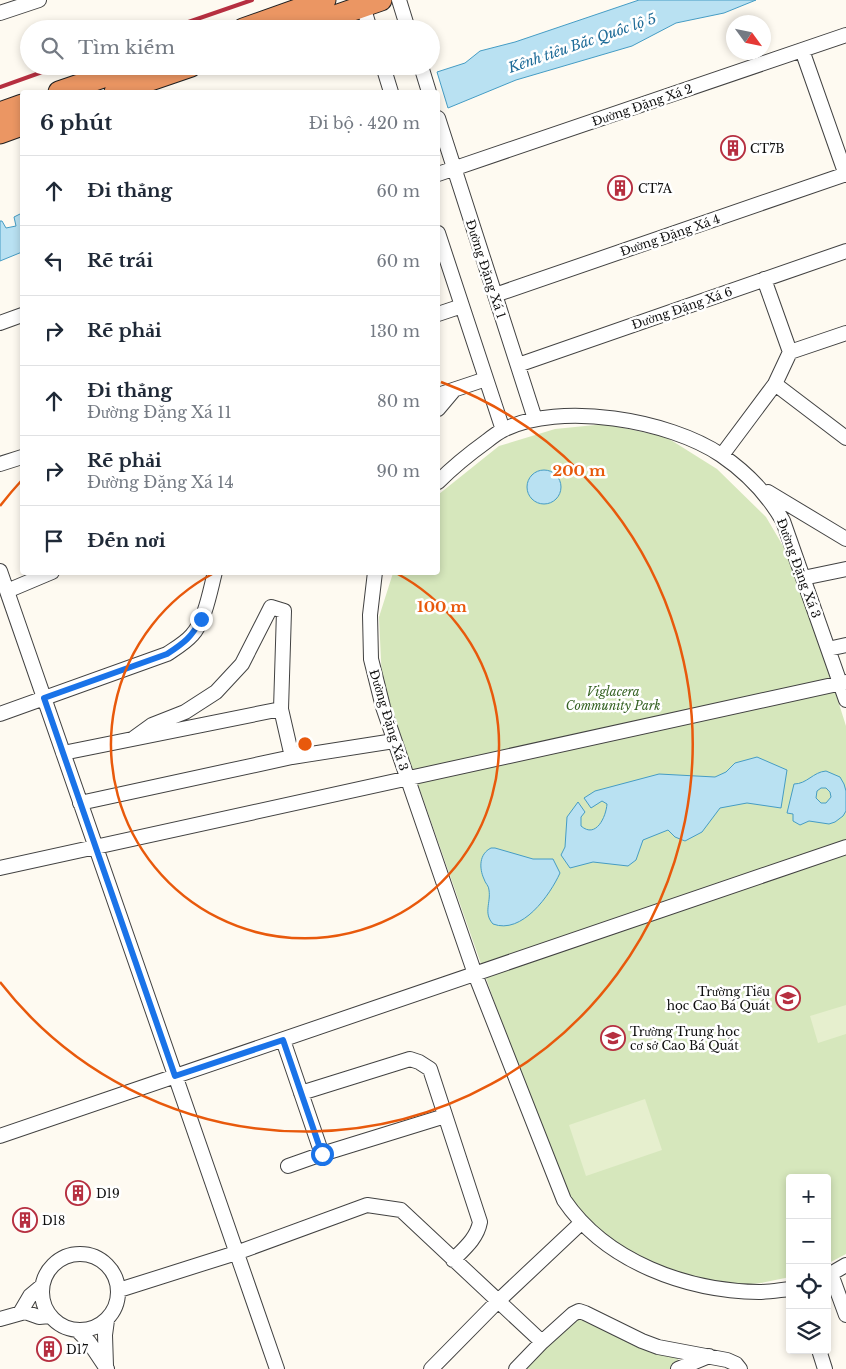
<!DOCTYPE html>
<html lang="vi">
<head>
<meta charset="utf-8">
<style>
	:root { --surface:#fff; --page:#f2f2f3; --text:#1f2937; --muted:#747a83; --line:#e0e1e3 }
	body { margin:0; font-family:"Libre Baskerville",serif; background:var(--page); color:var(--text) }
	.controls { position:absolute; right:15px; bottom:15px; display:grid; overflow:hidden; border-radius:5px; box-shadow:0 2px 8px #0003 }
	.controls button { width:45px; height:45px; display:grid; place-items:center; padding:0; border:0; border-bottom:1px solid var(--line); background:var(--surface); color:var(--text); font:25px sans-serif }
	.compass { position:absolute; left:726px; top:15px; width:45px; height:45px; border-radius:50%; background:var(--surface); box-shadow:0 2px 8px #0003; rotate:123deg }
	.stop { position:absolute; width:15px; height:15px; margin:-11px; border:4px solid #1a73e8; border-radius:50%; background:#fff }
	.stop.end { background:#1a73e8; border-color:#fff; box-shadow:0 1px 5px #0008 }
	.list { margin:0; padding:0; list-style:none }
	h2 { display:flex; justify-content:space-between; align-items:center; height:65px; margin:0; padding:0 20px; font-size:21px }
	h2 small { font-size:16px; font-weight:400; color:var(--muted) }
	.list li { display:grid; grid-template-columns:32px 1fr auto; gap:15px; align-items:center; box-sizing:border-box; height:70px; padding:0 20px; border-top:1px solid var(--line) }
	.list b { display:block; font-size:19px; white-space:nowrap }
	.list p { margin:0; font-size:16px; white-space:nowrap; color:var(--muted) }
	.list em { font-size:16px; font-style:normal; color:var(--muted) }
	.icon { flex:none; width:28px; height:28px; fill:none; stroke:currentColor; stroke-width:2; stroke-linecap:round; stroke-linejoin:round }
	.map { position:relative; flex:none; width:846px; height:1369px; overflow:hidden }
	.search { position:absolute; background:var(--surface); box-shadow:0 2px 8px #0003; left:20px; top:20px; width:420px; height:55px; display:flex; align-items:center; gap:12px; box-sizing:border-box; padding:0 18px; border-radius:28px; color:var(--muted); font-size:19px }
	.panel { position:absolute; background:var(--surface); box-shadow:0 2px 8px #0003; left:20px; top:90px; width:420px; height:485px; border-radius:5px }
	.map>svg:first-child { display:block }
	.green { fill:#d6e7bc }
	.pitch { fill:#e6efce }
	.water { fill:#b9e1f2; stroke:#459cc4; fill-rule:evenodd }
	.lines { fill:none; stroke-linecap:round; stroke-linejoin:round }
	.minor-casing { stroke:#424242; stroke-width:16 }
	.highway-casing { stroke:#202020; stroke-width:23 }
	.minor { stroke:#fff; stroke-width:14 }
	.highway { stroke:#eb9663; stroke-width:21 }
	.rail { stroke:#b62f40; stroke-width:4 }
	.route { stroke:#1a73e8; stroke-width:6 }
	.ring { fill:none; stroke:#e8590c; stroke-width:2.5 }
	.labels { text-anchor:middle; dominant-baseline:central; stroke-width:5; stroke-linejoin:round; paint-order:stroke }
	.street-label { font-size:12px; fill:#0f0f0f; stroke:#fff }
	.poi-label { font-size:12px; fill:#0f0f0f; stroke:#fff; text-anchor:start }
	.park-label { font-size:12px; font-style:italic; fill:#356223; stroke:#fff }
	.water-label { font-size:14px; font-style:italic; fill:#206d99; stroke:#fff }
	.centre { fill:#e8590c; stroke:#fff; stroke-width:2.5 }
	.ring-label { font-size:15px; text-anchor:middle; font-weight:bold; fill:#e8590c; stroke:#fff; stroke-width:5; stroke-linejoin:round; paint-order:stroke }
</style>
</head>
<body>
<div class="map">
<svg width="846" height="1369" viewBox="0 0 846 1369">
	<rect width="100%" height="100%" fill="#fefaf1"/>
	<path class="green" d="M605 424 666 437 717 469 766 517 796 568 846 726V1254L827 1264V1178H790V1277L761 1283 718 1287 666 1272 604 1239 564 1200 382 682 379 617 393 573 438 572V496L439 494 499 446 555 429Z
		M577 1314 676 1355 678 1359 677 1364 670 1369H520Z"/>
	<path class="pitch" d="M846 1005V1034L818 1043 810 1016Z
		M645 1099 662 1150 586 1176 569 1125Z"/>
	<path class="water" d="M639 0H756L724 13 676 23 632 46 516 80 448 108 437 72 465 63 480 51 515 42Z
		M22 213V252L0 261V221H2L6 228 16 226 14 217Z
		M527 487a17 17 0 1 1 34 0a17 17 0 1 1-34 0Z
		M757 757 787 770 781 808 747 803 720 808 702 832 685 841 675 837 668 830 643 840 636 860 628 866 593 862 570 868 561 855 565 847 567 817 578 802 585 812 581 817V826C596 839 606 817 607 804L602 801 591 808 584 798 595 791 659 774 715 777 726 772 735 763Z
		M826 771 840 777 844 784 846 791V811L843 816 835 822 829 824 809 821 800 825 793 821V814L787 813 794 784C807 784 813 772 826 771ZM821 788H826L830 792 831 797 826 803H821L816 798 817 791Z
		M491 848H495L533 859H553L560 873C550 895 522 935 493 924 483 913 491 903 489 890 489 886 485 883 484 879 479 868 479 854 491 848Z"/>
	<g class="lines">
		<defs>
			<path id="minor" d="M399 0 408 29
				M363 6 370 29
				M0 13 39 0
				M802 50 846 175
				M383 66 391 92
				M421 66 429 92
				M438 118 535 419
				M438 174 846 35
				M438 233 503 430
				M764 279 790 352
				M495 295 846 174
				M438 314 462 306
				M0 323 22 315
				M518 365 846 251
				M775 384 846 438
				M438 395 486 379
				M438 409 454 390
				M722 455 775 384 790 352 846 333
				M0 464 22 457
				M438 482C453 467 469 454 487 441 492 437 497 433 503 430 560 401 669 420 721 455 746 472 768 495 783 521L846 700
				M768 492 846 539
				M0 571 277 1369
				M375 572 370 615 371 659 383 707 475 974 564 1200C606 1262 687 1291 759 1292 769 1292 780 1290 790 1289
				M803 578 846 569
				M7 591 52 572
				M828 649 846 645
				M281 709 292 757
				M0 714 167 654C176 648 185 643 192 635 205 621 210 591 215 572
				M63 753 281 709 284 611 271 607 242 664 216 692 185 712 152 725 134 738
				M80 803 292 757 394 741
				M0 868 846 682
				M283 1040 322 1154
				M301 1093 410 1059 419 1062 430 1069 480 1222C477 1238 465 1248 453 1260
				M0 1136 846 847
				M288 1166 322 1154 445 1116
				M42 1292a38 38 0 1 1 76 0a38 38 0 1 1-76 0Z
				M831 1274 846 1315
				M827 1276 846 1265
				M119 1290 236 1253 367 1205 401 1210 542 1342
				M20 1313 30 1296 42 1286
				M0 1319 25 1312 39 1317 50 1316
				M78 1331 89 1342 107 1369
				M819 1350 825 1369
				M106 1366 105 1335 107 1320
				M431 1369 497 1302 581 1223
				M516 1369 542 1342 573 1314 579 1311 585 1313 642 1341 658 1347 727 1360 736 1364 740 1369
				M678 1369 709 1356"/>
			<path id="highway" d="M243 29 325 0
				M298 29 381 0
				M59 92 135 66
				M115 92 191 66
				M0 113 22 105
				M0 133 22 125"/>
		</defs>
		<use href="#minor" class="minor-casing"/>
		<use href="#highway" class="highway-casing"/>
		<use href="#minor" class="minor"/>
		<use href="#highway" class="highway"/>
		<path class="rail" d="M168 29 252 0
			M0 87 59 66"/>
	</g>
	<g class="lines">
		<path class="route" d="M201 619C192 637 184 643 167 654L44 698 175 1076 283 1040 322 1154"/>
	</g>
	<g class="ring">
		<path d="M396 573A194 194 0 1 1 214 573"/>
		<path d="M0 506A387 387 0 0 1 22 480M441 382A387 387 0 1 1 0 982"/>
	</g>
	<defs>
		<symbol id="building-ring" viewBox="-11 -11 22 22"><circle r="9.5" fill="#fff" stroke="#b62f40" stroke-width="1.5"/><path d="M-4-6H4V6H1V3H-1V6H-4ZM-2.5-4.3h1.7v1.8h-1.7ZM.8-4.3h1.7v1.8H.8ZM-2.5-1h1.7V.8h-1.7ZM.8-1h1.7V.8H.8Z" fill="#b62f40"/></symbol>
		<symbol id="school-ring" viewBox="-11 -11 22 22"><circle r="9.5" fill="#fff" stroke="#b62f40" stroke-width="1.5"/><path d="M0-5L7-2L0 1L-7-2ZM-4 1L0 2.5L4 1V4Q0 6-4 4Z" fill="#b62f40"/></symbol>
	</defs>
	<g fill-rule="evenodd">
		<use href="#building-ring" x="719" y="134" width="28" height="28"/>
		<use href="#building-ring" x="606" y="174" width="28" height="28"/>
		<use href="#school-ring" x="774" y="984" width="28" height="28"/>
		<use href="#school-ring" x="599" y="1024" width="28" height="28"/>
		<use href="#building-ring" x="64" y="1179" width="28" height="28"/>
		<use href="#building-ring" x="11" y="1206" width="28" height="28"/>
		<use href="#building-ring" x="35" y="1335" width="28" height="28"/>
	</g>
	<g class="labels">
		<g class="street-label">
			<text transform="translate(642 105) rotate(-19)">Đường Đặng Xá 2</text>
			<text transform="translate(670 235) rotate(-19)">Đường Đặng Xá 4</text>
			<text transform="translate(486 269) rotate(72)">Đường Đặng Xá 1</text>
			<text transform="translate(682 308) rotate(-19)">Đường Đặng Xá 6</text>
			<text transform="translate(799 568) rotate(70)">Đường Đặng Xá 3</text>
			<text transform="translate(389 720) rotate(73)">Đường Đặng Xá 3</text>
		</g>
		<g class="poi-label">
			<text x="750" y="148">CT7B</text>
			<text x="638" y="188">CT7A</text>
			<text x="770" y="991" text-anchor="end">Trường Tiểu<tspan x="770" dy="14">học Cao Bá Quát</tspan></text>
			<text x="630" y="1031">Trường Trung học<tspan x="630" dy="14">cơ sở Cao Bá Quát</tspan></text>
			<text x="96" y="1193">D19</text>
			<text x="42" y="1220">D18</text>
			<text x="66" y="1349">D17</text>
		</g>
		<g class="park-label">
			<text x="613" y="691">Viglacera<tspan x="613" dy="14">Community Park</tspan></text>
		</g>
		<g class="water-label">
			<text transform="translate(582 43) rotate(-19)">Kênh tiêu Bắc Quốc lộ 5</text>
		</g>
	</g>
	<circle cx="305" cy="744" r="8" class="centre"/>
	<g class="ring-label">
		<text x="579" y="476">200 m</text>
		<text x="442" y="612">100 m</text>
	</g>
</svg>
<div class="controls">
<button>+</button>
<button>−</button>
<button><svg class="icon" aria-label="locate" viewBox="0 0 24 24"><circle cx="12" cy="12" r="6"/><path d="M12 2v4M12 18v4M2 12h4M18 12h4"/></svg></button>
<button><svg class="icon" aria-label="layers" viewBox="0 0 24 24"><path d="M12 4l9 5-9 5-9-5zM3 14l9 5 9-5"/></svg></button>
</div>
<svg class="compass" viewBox="-18 -18 36 36"><path d="M0-13l5 13h-10z" fill="#e53935"/><path d="M0 13l5-13h-10z" fill="#747a83"/></svg>
<div class="stop" style="left:322px;top:1154px"></div>
<div class="stop end" style="left:201px;top:619px"></div>
<div class="search"><svg class="icon" aria-label="search" viewBox="0 0 24 24"><circle cx="10" cy="10" r="6"/><path d="M15 15l6 6"/></svg>Tìm kiếm</div>
<section class="panel">
<h2>6 phút<small>Đi bộ · 420 m</small></h2>
<ul class="list">
<li><svg class="icon" aria-label="ahead" viewBox="0 0 24 24"><path d="M12 20V5M6 11l6-6 6 6"/></svg><div><b>Đi thẳng</b></div><em>60 m</em></li>
<li><svg class="icon" aria-label="left" viewBox="0 0 24 24"><path d="M17 20v-9H6M10 6l-5 5 5 5"/></svg><div><b>Rẽ trái</b></div><em>60 m</em></li>
<li><svg class="icon" aria-label="right" viewBox="0 0 24 24"><path d="M7 20v-9h11M14 6l5 5-5 5"/></svg><div><b>Rẽ phải</b></div><em>130 m</em></li>
<li><svg class="icon" aria-label="ahead" viewBox="0 0 24 24"><path d="M12 20V5M6 11l6-6 6 6"/></svg><div><b>Đi thẳng</b><p>Đường Đặng Xá 11</p></div><em>80 m</em></li>
<li><svg class="icon" aria-label="right" viewBox="0 0 24 24"><path d="M7 20v-9h11M14 6l5 5-5 5"/></svg><div><b>Rẽ phải</b><p>Đường Đặng Xá 14</p></div><em>90 m</em></li>
<li><svg class="icon" aria-label="arrive" viewBox="0 0 24 24"><path d="M6 21V4h12l-3 4 3 4H6"/></svg><div><b>Đến nơi</b></div></li>
</ul>
</section>
</div>
</body>
</html>
